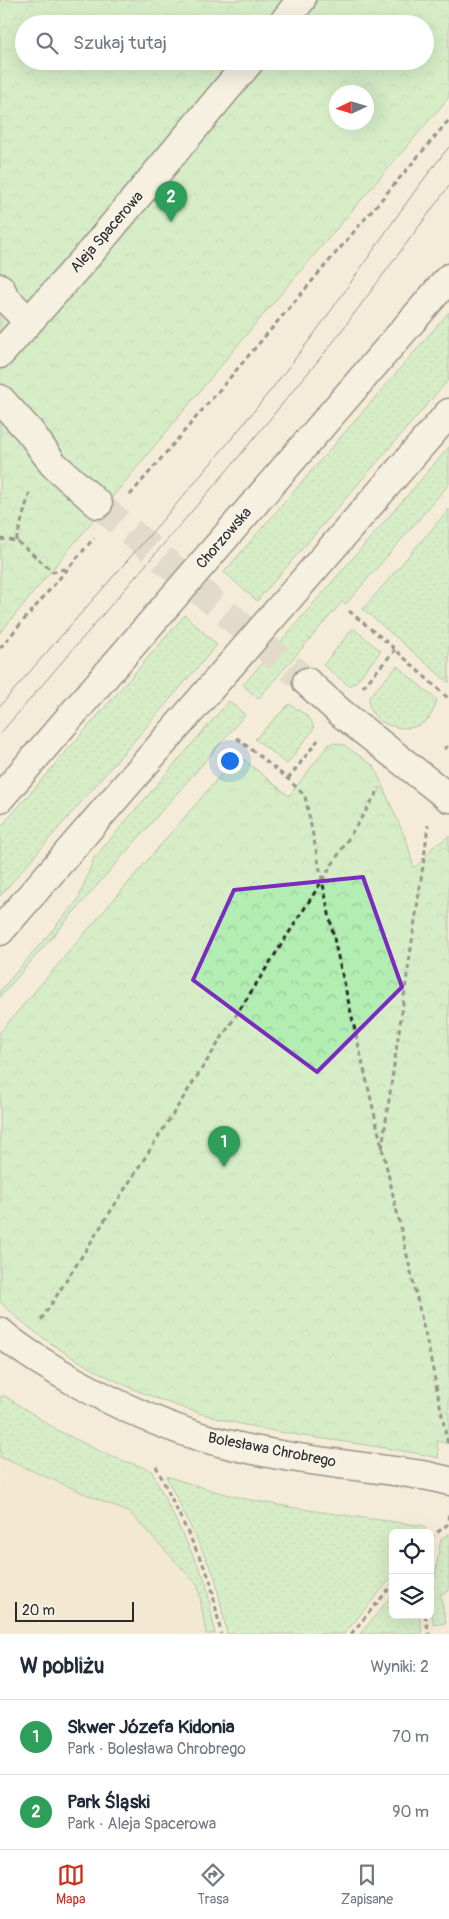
<!DOCTYPE html>
<html lang="pl">
<head>
<meta charset="utf-8">
<style>
	:root { --surface:#fff; --page:#f6f6f7; --text:#1f2937; --muted:#747a83; --line:#e0e1e3; --accent:#c8321e }
	body { margin:0; font-family:Pangolin,sans-serif; background:var(--page); color:var(--text) }
	.controls { position:absolute; right:15px; bottom:15px; display:grid; overflow:hidden; border-radius:8px; box-shadow:0 5px 20px #0002 }
	.controls button { width:45px; height:45px; display:grid; place-items:center; padding:0; border:0; border-bottom:1px solid var(--line); background:var(--surface); color:var(--text); font:25px sans-serif }
	.compass { position:absolute; left:329px; top:85px; width:45px; height:45px; border-radius:50%; background:var(--surface); box-shadow:0 5px 20px #0002; rotate:266deg }
	.scale { position:absolute; left:15px; bottom:12px; width:119px; box-sizing:border-box; padding-left:5px; border:2px solid #2b2b2b; border-top:0; font-size:14px; line-height:18px; white-space:nowrap; color:#2b2b2b; -webkit-text-stroke:4px #f7f3e8; paint-order:stroke }
	.you { position:absolute; left:229px; top:760px; width:18px; height:18px; margin:-12px; border:4px solid #fff; border-radius:50%; background:#1a73e8; box-shadow:0 0 0 8px #1a73e833 }
	.badge { display:grid; place-items:center; width:32px; height:32px; border-radius:50%; background:var(--accent); color:#fff; font-size:16px; font-weight:700 }
	.pin { position:absolute; translate:-50% -41px; filter:drop-shadow(0 1px 2px #0008) }
	.pin::after { content:''; position:absolute; top:26px; width:18px; height:15px; background:inherit; clip-path:polygon(0 0,100% 0,50% 100%) }
	.list { margin:0; padding:0; list-style:none }
	h2 { display:flex; justify-content:space-between; align-items:center; height:65px; margin:0; padding:0 20px; font-size:21px }
	h2 small { font-size:16px; font-weight:400; color:var(--muted) }
	.list li { display:grid; grid-template-columns:32px 1fr auto; gap:15px; align-items:center; box-sizing:border-box; height:75px; padding:0 20px; border-top:1px solid var(--line) }
	.list b { display:block; font-size:19px; white-space:nowrap }
	.list p { margin:0; font-size:16px; white-space:nowrap; color:var(--muted) }
	.list em { font-size:16px; font-style:normal; color:var(--muted) }
	.icon { flex:none; width:28px; height:28px; fill:none; stroke:currentColor; stroke-width:2; stroke-linecap:round; stroke-linejoin:round }
	.map { position:relative; flex:none; width:449px; height:1634px; overflow:hidden }
	.search { position:absolute; background:var(--surface); box-shadow:0 5px 20px #0002; left:15px; right:15px; top:15px; height:55px; display:flex; align-items:center; gap:12px; box-sizing:border-box; padding:0 18px; border-radius:28px; color:var(--muted); font-size:19px }
	.sheet { height:215px; background:var(--surface) }
	nav { display:flex; justify-content:space-around; align-items:center; box-sizing:border-box; height:70px; border-top:1px solid var(--line); background:var(--surface); font-size:14px; color:var(--muted) }
	nav a { display:grid; justify-items:center; gap:2px }
	nav .on { color:var(--accent) }
	.map>svg:first-child { display:block }
	.built { fill:#f1e3c7 }
	.grass { fill:url(#grass-dots); stroke:#6e8c6e }
	.park { fill:url(#park-crowns); stroke:#6e8c6e; fill-rule:evenodd }
	.lines { fill:none; stroke-linecap:round; stroke-linejoin:round }
	.pedestrian-tunnel { stroke:#ccc5b6; stroke-width:28; stroke-dasharray:28 14; stroke-linecap:butt }
	.pedestrian-casing { stroke:#2b2b2b; stroke-width:31 }
	.minor-casing { stroke:#2b2b2b; stroke-width:31 }
	.secondary-casing { stroke:#2b2b2b; stroke-width:31 }
	.path { stroke:#2b2b2b; stroke-width:3; stroke-dasharray:5 4; stroke-linecap:butt }
	.pedestrian { stroke:#f7f3e8; stroke-width:28 }
	.minor { stroke:#f7f3e8; stroke-width:28 }
	.secondary { stroke:#f7f3e8; stroke-width:28 }
	.tram { stroke:#2b2b2b; stroke-width:1 }
	.marked { fill:none; stroke:#7b2cbf; stroke-width:4; stroke-linejoin:round }
	.labels { text-anchor:middle; dominant-baseline:central; stroke-width:4.5; stroke-linejoin:round; paint-order:stroke }
	.street-label { font-size:15px; fill:#2b2b2b; stroke:#f7f3e8 }
</style>
</head>
<body>
<div class="map">
<svg width="449" height="1634" viewBox="0 0 449 1634">
	<defs>
		<pattern id="grass-dots" width="8" height="8" patternUnits="userSpaceOnUse" patternTransform="scale(1.25)"><rect width="8" height="8" fill="#b2edb2"/><path d="M2 2h.1M6 6h.1" fill="none" stroke="#99cb99" stroke-width="1.8" stroke-linecap="round"/></pattern>
		<pattern id="park-crowns" width="20" height="18" patternUnits="userSpaceOnUse" patternTransform="scale(1.25)"><rect width="20" height="18" fill="#b2edb2"/><path d="M2 6a3 3 0 1 1 6 0M12 15a3 3 0 1 1 6 0" fill="none" stroke="#99cb99"/></pattern>
	</defs>
	<rect width="100%" height="100%" fill="#f4ecd9"/>
	<filter id="ink" filterUnits="userSpaceOnUse"><feTurbulence type="fractalNoise" baseFrequency=".02" numOctaves="2"/><feDisplacementMap in="SourceGraphic" scale="10" xChannelSelector="R" yChannelSelector="G"/><feConvolveMatrix kernelMatrix="1 2 1 2 8 2 1 2 1" color-interpolation-filters="sRGB"/></filter>
	<g filter="url(#ink)">
		<path class="built" d="M0 1457 130 1513 198 1585 206 1634H0Z"/>
		<path class="grass" d="M449 312V379L257 601 224 572Z
			M449 447V484L346 604 342 602 258 699 243 685Z
			M449 509V683L363 609Z
			M185 615 217 645 0 896V828Z
			M353 628 381 651 355 683 349 686 323 665Z
			M397 666 437 700C434 708 432 716 426 721 411 734 378 728 370 709 369 706 369 701 369 697Z
			M229 701 245 715 0 997V991L78 900 94 858Z
			M289 704C298 710 316 718 313 730L287 764 255 739Z
			M5 1396 59 1431 110 1456 151 1470 206 1582 215 1634H206L198 1585 130 1513 0 1457V1397Z
			M166 1476C194 1485 222 1494 251 1500 308 1511 366 1518 424 1526L426 1533H393V1576L344 1634H227L215 1577Z
			M449 1533V1591L440 1594 446 1623 434 1625 430 1606 441 1539Z
			M393 1594V1615H419L422 1634H360Z"/>
		<path class="park" d="M0 0H449V97L257 322 0 633ZM24 24H425V61H24ZM336 92H366V122H336Z
			M334 743 344 745 374 766 407 842 414 868 424 859 433 847 449 836V1444L437 1441 439 1458C385 1446 329 1441 274 1431 175 1413 74 1373 0 1302V1032L238 755 289 796 329 744Z"/>
		<g class="lines">
			<path class="pedestrian-tunnel" d="M98 504 307 682"/>
			<defs>
				<path id="pedestrian" d="M282 24 301 0
					M0 288 6 299 28 321
					M0 354 90 253 250 61
					M0 399 31 433 53 464 98 504
					M307 682 341 713 449 798"/>
				<path id="minor" d="M0 1332C22 1351 48 1366 72 1380 119 1406 167 1429 219 1442 287 1460 359 1465 428 1476L449 1481"/>
				<path id="secondary" d="M0 798 449 278
					M0 931 449 413"/>
			</defs>
			<use href="#pedestrian" class="pedestrian-casing"/>
			<use href="#minor" class="minor-casing"/>
			<use href="#secondary" class="secondary-casing"/>
			<path class="path" d="M130 495 449 120
				M0 539 16 541 28 550 53 572 68 568
				M16 541 30 491
				M349 611 388 643 449 699
				M0 648 94 538
				M363 687 395 650
				M237 738 288 779 305 796 336 948 430 1355 448 1445
				M444 749 449 745
				M288 779 318 740
				M382 1148 424 859 428 825
				M41 1320 315 892 380 788
				M156 1466 210 1579 221 1634
				M430 1538 447 1525 449 1514
				M430 1565 432 1538
				M425 1615 429 1634
				M351 1634 393 1584"/>
			<use href="#pedestrian" class="pedestrian"/>
			<use href="#minor" class="minor"/>
			<use href="#secondary" class="secondary"/>
			<path class="tram" d="M0 706C106 583 217 464 314 334 360 272 400 207 449 147
				M0 734 236 460 331 345 449 186"/>
		</g>
	</g>
	<path d="M0 0H449V1634H0ZM363 877 402 987 317 1072 193 980 234 890Z" fill="#f4ecd9" fill-opacity=".55" fill-rule="evenodd"/>
	<path class="marked" d="M363 877 402 987 317 1072 193 980 234 890Z"/>
	<g class="labels">
		<g class="street-label">
			<text transform="translate(107 232) rotate(-49)">Aleja Spacerowa</text>
			<text transform="translate(224 538) rotate(-49)">Chorzowska</text>
			<text transform="translate(272 1450) rotate(11)">Bolesława Chrobrego</text>
		</g>
	</g>
</svg>
<div class="controls">
<button><svg class="icon" aria-label="locate" viewBox="0 0 24 24"><circle cx="12" cy="12" r="6"/><path d="M12 2v4M12 18v4M2 12h4M18 12h4"/></svg></button>
<button><svg class="icon" aria-label="layers" viewBox="0 0 24 24"><path d="M12 4l9 5-9 5-9-5zM3 14l9 5 9-5"/></svg></button>
</div>
<svg class="compass" viewBox="-18 -18 36 36"><path d="M0-13l5 13h-10z" fill="#e53935"/><path d="M0 13l5-13h-10z" fill="#747a83"/></svg>
<div class="scale">20 m</div>
<div class="you"></div>
<div class="pin badge" style="left:224px;top:1167px;background:#2e9e5b">1</div>
<div class="pin badge" style="left:171px;top:222px;background:#2e9e5b">2</div>
<div class="search"><svg class="icon" aria-label="search" viewBox="0 0 24 24"><circle cx="10" cy="10" r="6"/><path d="M15 15l6 6"/></svg>Szukaj tutaj</div>
</div>
<section class="sheet">
<h2>W pobliżu<small>Wyniki: 2</small></h2>
<ul class="list">
<li><span class="badge" style="background:#2e9e5b">1</span><div><b>Skwer Józefa Kidonia</b><p>Park · Bolesława Chrobrego</p></div><em>70 m</em></li>
<li><span class="badge" style="background:#2e9e5b">2</span><div><b>Park Śląski</b><p>Park · Aleja Spacerowa</p></div><em>90 m</em></li>
</ul>
</section>
<nav>
<a class="on"><svg class="icon" aria-label="map" viewBox="0 0 24 24"><path d="M3 6l6-2 6 2 6-2v14l-6 2-6-2-6 2zM9 4v14M15 6v14"/></svg>Mapa</a>
<a><svg class="icon" aria-label="directions" viewBox="0 0 24 24"><path d="M12 3l9 9-9 9-9-9zM9 14v-3h6M13 9l2 2-2 2"/></svg>Trasa</a>
<a><svg class="icon" aria-label="saved" viewBox="0 0 24 24"><path d="M7 4h10v16l-5-4-5 4z"/></svg>Zapisane</a>
</nav>
</body>
</html>
